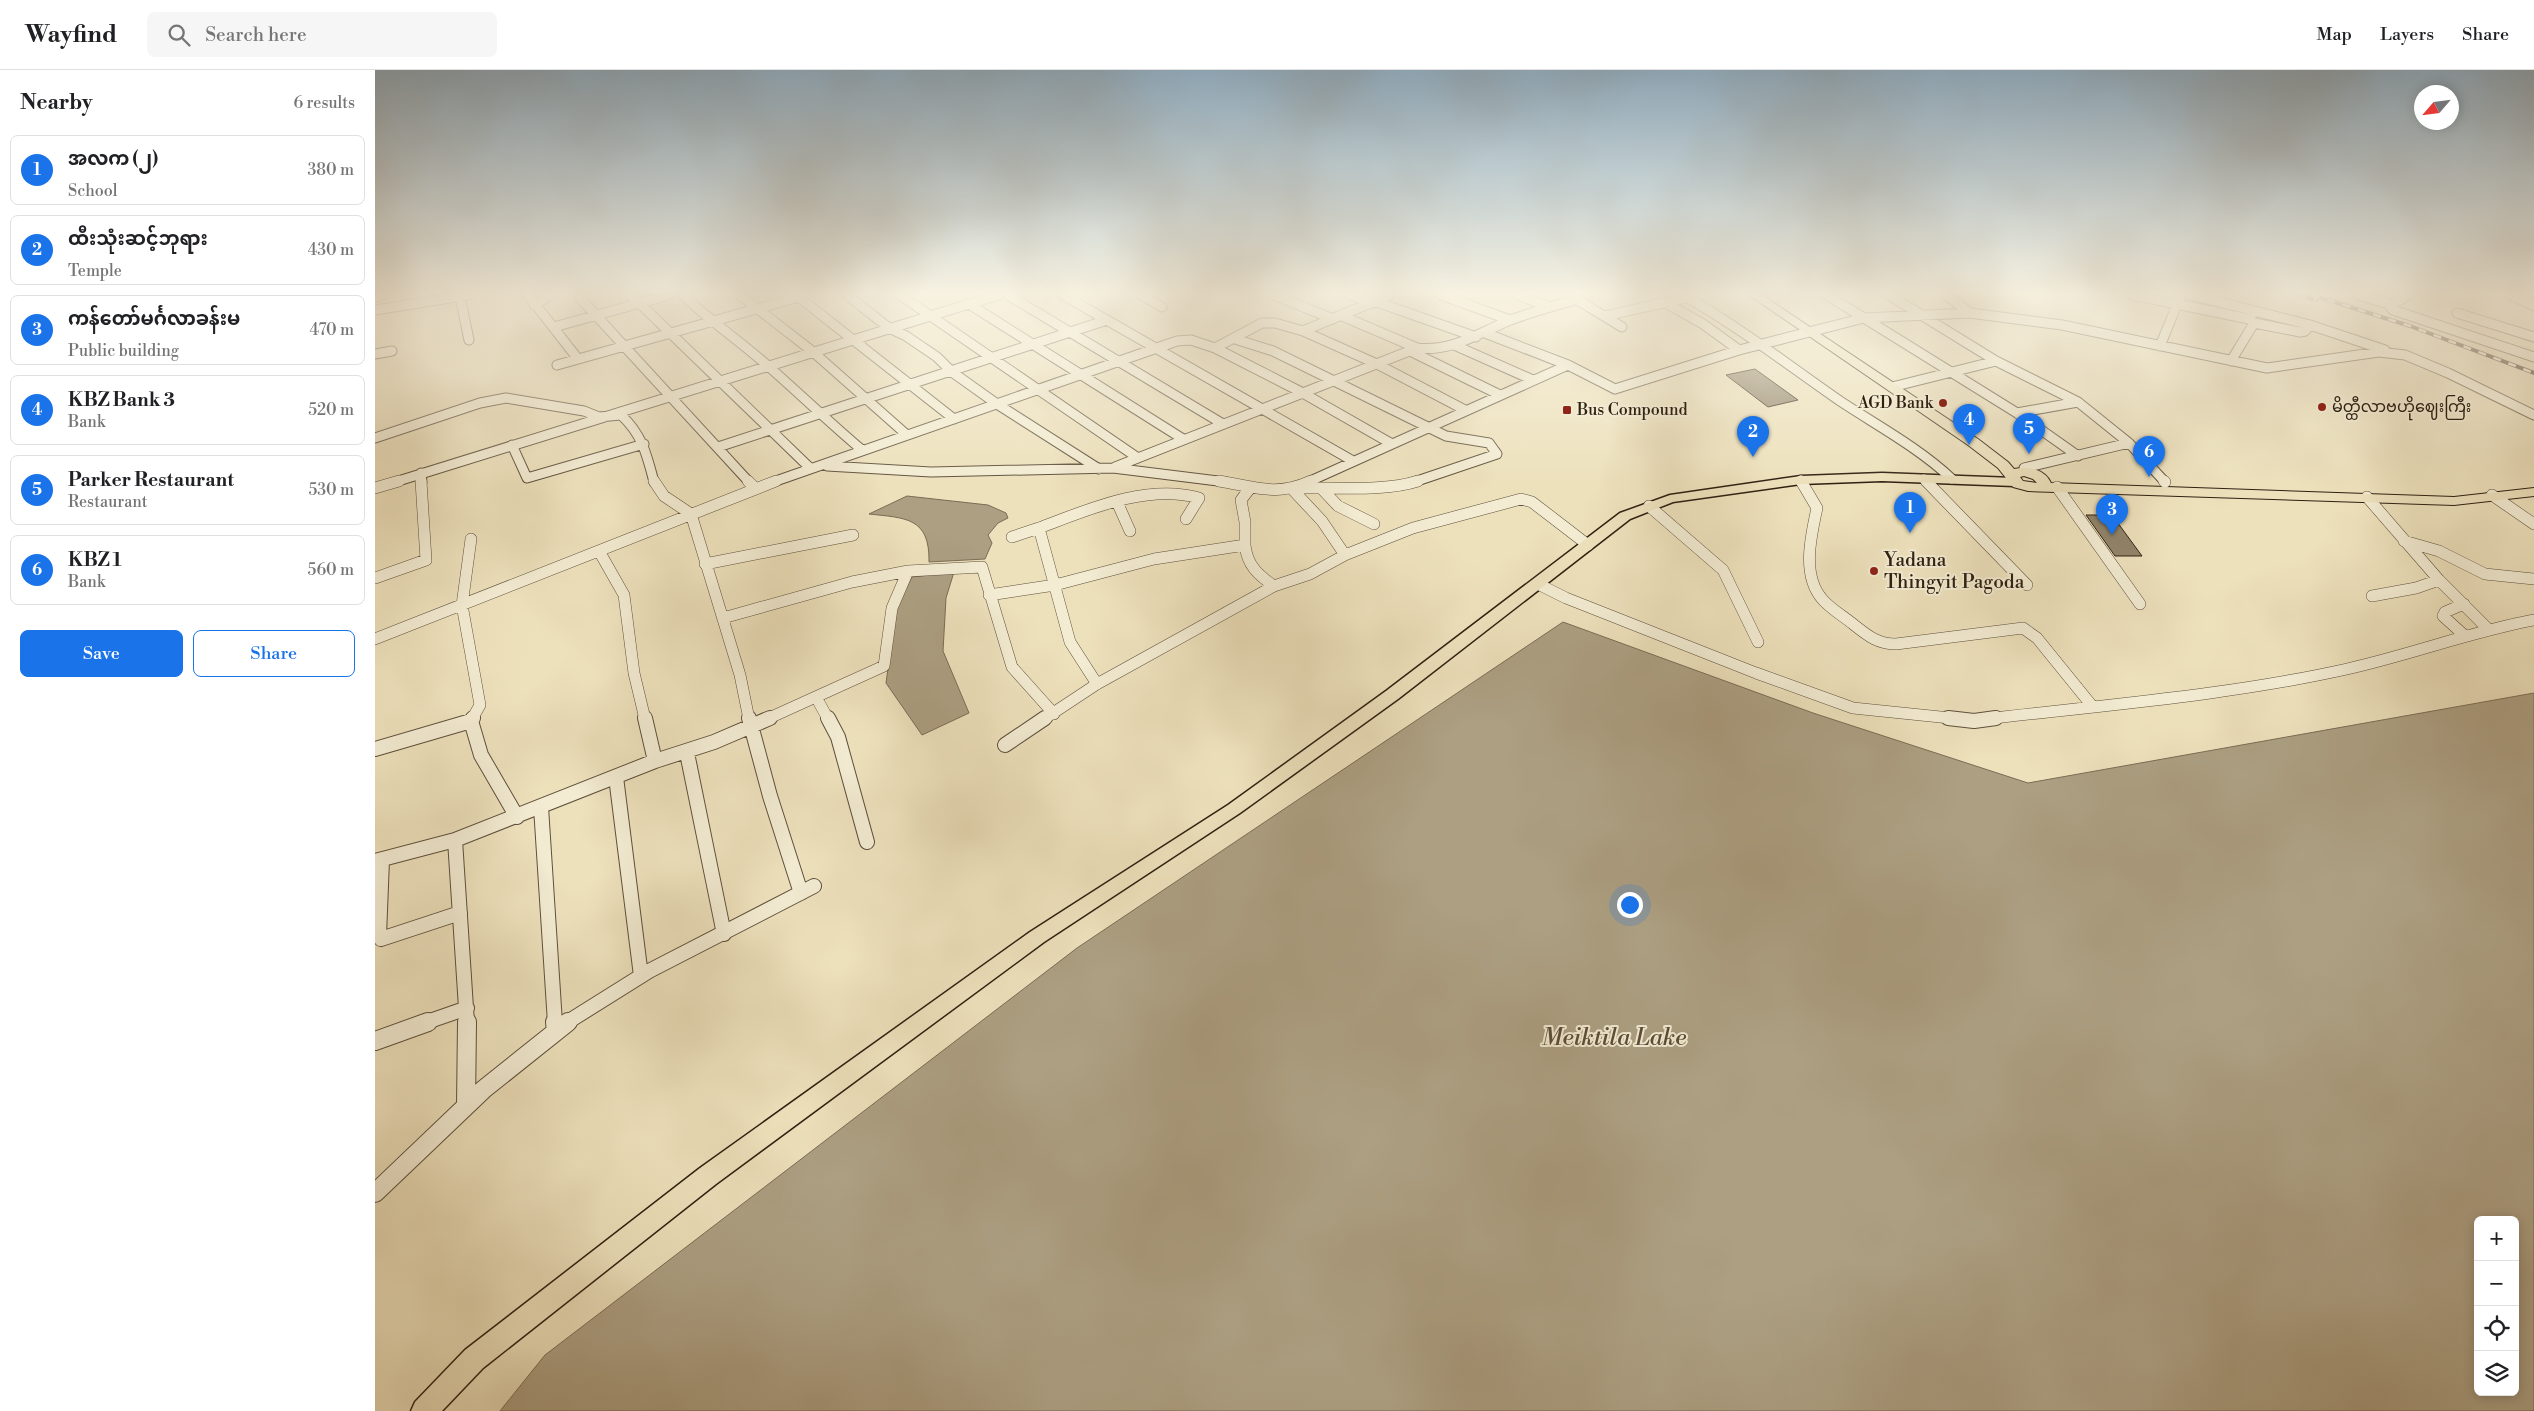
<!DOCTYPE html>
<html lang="en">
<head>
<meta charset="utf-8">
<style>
	:root { --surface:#fff; --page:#f6f6f6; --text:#202124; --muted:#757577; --line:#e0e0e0; --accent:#1a73e8 }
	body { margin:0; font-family:"Libre Bodoni","Noto Sans Myanmar",serif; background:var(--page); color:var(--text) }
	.controls { position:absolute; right:15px; bottom:15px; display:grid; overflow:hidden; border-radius:8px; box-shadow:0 2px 12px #0003 }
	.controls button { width:45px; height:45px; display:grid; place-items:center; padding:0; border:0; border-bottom:1px solid var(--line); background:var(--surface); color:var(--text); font:25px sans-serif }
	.compass { position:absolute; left:2039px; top:15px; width:45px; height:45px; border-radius:50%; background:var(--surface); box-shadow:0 2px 12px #0003; rotate:242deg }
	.you { position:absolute; left:1254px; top:834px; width:18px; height:18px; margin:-12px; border:4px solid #fff; border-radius:50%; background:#1a73e8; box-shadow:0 0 0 8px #1a73e833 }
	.badge { display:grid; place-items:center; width:32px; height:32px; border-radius:50%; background:var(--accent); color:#fff; font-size:16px; font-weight:700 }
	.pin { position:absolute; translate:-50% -41px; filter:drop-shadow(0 1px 2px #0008) }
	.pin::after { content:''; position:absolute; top:26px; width:18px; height:15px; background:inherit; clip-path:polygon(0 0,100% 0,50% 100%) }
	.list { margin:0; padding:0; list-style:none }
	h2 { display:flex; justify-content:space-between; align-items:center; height:65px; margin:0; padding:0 20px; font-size:21px }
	h2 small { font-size:16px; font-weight:400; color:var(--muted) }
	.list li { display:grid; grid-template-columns:32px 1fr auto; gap:15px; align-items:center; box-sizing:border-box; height:70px; margin:0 10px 10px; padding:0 10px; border:1px solid var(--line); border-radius:8px }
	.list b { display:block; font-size:19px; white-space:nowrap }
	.list p { margin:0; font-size:16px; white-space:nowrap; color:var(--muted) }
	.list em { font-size:16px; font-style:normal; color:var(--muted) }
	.actions { display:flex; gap:10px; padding:15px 20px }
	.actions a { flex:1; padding:11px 0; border:1px solid var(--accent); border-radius:8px; text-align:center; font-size:18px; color:var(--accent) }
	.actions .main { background:var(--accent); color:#fff }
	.icon { flex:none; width:28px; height:28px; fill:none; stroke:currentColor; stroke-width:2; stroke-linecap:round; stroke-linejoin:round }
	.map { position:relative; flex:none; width:2159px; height:1341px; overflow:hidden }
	header { display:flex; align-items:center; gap:30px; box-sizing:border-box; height:70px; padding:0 25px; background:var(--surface); border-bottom:1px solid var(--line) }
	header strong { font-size:24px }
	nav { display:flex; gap:28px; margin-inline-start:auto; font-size:18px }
	.search { width:350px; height:45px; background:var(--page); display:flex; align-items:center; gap:12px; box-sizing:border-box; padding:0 18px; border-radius:8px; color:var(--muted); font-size:19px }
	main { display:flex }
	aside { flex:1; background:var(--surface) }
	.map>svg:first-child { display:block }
	.water { fill:#ac9f82; stroke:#7a6c55; fill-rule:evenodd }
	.building { fill:#91846a; stroke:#2e2012 }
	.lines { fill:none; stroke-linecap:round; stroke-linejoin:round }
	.minor-far3-casing { stroke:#5e503c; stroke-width:11 }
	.minor-far2-casing { stroke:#5e503c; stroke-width:12 }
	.minor-far1-casing { stroke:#5e503c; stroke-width:16 }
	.minor-casing { stroke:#5e503c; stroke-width:20 }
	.major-casing { stroke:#2e2012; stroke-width:3 }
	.highway-casing { stroke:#2e2012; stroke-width:2 }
	.minor-far3 { stroke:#f3ecd3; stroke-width:9 }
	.minor-far2 { stroke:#f3ecd3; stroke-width:11 }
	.minor-far1 { stroke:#f3ecd3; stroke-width:14 }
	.minor { stroke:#f3ecd3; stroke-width:18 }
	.major { fill:#ede1bc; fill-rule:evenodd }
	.highway { fill:#ede1bc; fill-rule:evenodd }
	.rail-casing { stroke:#2e2012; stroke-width:4 }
	.rail { stroke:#f3ecd3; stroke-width:2.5; stroke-dasharray:8; stroke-linecap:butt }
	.poi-dot { fill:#8f2418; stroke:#f3ecd3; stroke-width:2 }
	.labels { text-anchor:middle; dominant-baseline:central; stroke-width:4; stroke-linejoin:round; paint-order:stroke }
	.far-poi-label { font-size:16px; fill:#2e2012; stroke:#f3ecd3; text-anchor:start }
	.poi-label { font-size:19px; fill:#2e2012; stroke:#f3ecd3; text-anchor:start }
	.near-water-label { font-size:24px; font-style:italic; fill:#5a4c39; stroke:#f3ecd3 }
</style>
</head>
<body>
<header>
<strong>Wayfind</strong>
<div class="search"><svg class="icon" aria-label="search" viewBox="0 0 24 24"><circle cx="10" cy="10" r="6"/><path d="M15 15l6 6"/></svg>Search here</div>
<nav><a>Map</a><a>Layers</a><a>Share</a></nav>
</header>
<main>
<aside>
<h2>Nearby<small>6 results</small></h2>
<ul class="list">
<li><span class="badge">1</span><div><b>အလက (၂)</b><p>School</p></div><em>380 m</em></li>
<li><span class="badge">2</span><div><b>ထီးသုံးဆင့်ဘုရား</b><p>Temple</p></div><em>430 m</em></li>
<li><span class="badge">3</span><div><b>ကန်တော်မင်္ဂလာခန်းမ</b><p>Public building</p></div><em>470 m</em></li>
<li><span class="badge">4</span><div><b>KBZ Bank 3</b><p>Bank</p></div><em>520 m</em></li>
<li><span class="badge">5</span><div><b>Parker Restaurant</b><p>Restaurant</p></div><em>530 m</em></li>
<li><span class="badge">6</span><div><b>KBZ 1</b><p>Bank</p></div><em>560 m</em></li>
</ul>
<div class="actions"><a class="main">Save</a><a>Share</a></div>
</aside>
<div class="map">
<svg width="2159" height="1341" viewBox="0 0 2159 1341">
	<rect width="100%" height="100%" fill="#ede1bc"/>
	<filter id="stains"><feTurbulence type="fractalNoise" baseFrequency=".004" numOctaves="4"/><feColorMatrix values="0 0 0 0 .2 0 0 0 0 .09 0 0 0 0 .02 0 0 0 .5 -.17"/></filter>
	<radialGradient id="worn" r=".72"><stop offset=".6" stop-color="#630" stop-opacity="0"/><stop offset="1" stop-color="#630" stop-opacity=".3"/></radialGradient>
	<path class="water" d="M532 426 613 435 631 443 633 448 623 453 613 465 617 473 610 489 554 492C555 447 530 448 494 444Z
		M579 502 571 528 568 581 594 643 547 665 511 613 522 536 537 507Z
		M1188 552 1438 643 1653 713 2159 623V1341H125L170 1285 702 878ZM2103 1150H2140V1322H2103Z"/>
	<path class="building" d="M1380 299 1423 330 1393 337 1351 305Z
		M1711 445H1737L1767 486H1740Z"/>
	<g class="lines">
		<defs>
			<path id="minor-far3" d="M153 225 203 289
				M256 225 435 398
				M308 225C335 251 365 271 393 296 425 324 455 353 487 380
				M365 225 437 281 532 365
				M421 225 579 349
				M472 225 514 258 531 266 562 287 577 302 622 334 724 399
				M525 225 763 388
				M633 225 848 354
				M688 225 978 391
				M767 225 787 237
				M899 225 958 249
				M975 225 998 233
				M1066 225 1135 250
				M1143 225 1174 237
				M1308 225C1363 256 1413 295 1465 331 1503 356 1544 378 1577 409
				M1452 225 1642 343 1703 386
				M1514 225 1621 291 1703 332 1754 373 1790 412
				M1571 225 1595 243
				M1758 225 1874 249
				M1816 225 1935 255 2010 280
				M1983 225 2017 235 2033 225
				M2136 225 2159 236
				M1196 226 1247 257
				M0 227 8 225
				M85 227 94 270
				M205 228 374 412
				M1002 232 1101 267
				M1289 232 1328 254 1364 280
				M594 234 808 369
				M159 235 175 225
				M2017 235 2015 237 2018 240 2159 287
				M0 240 93 225
				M2082 243 2159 267
				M967 246 1042 278
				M1230 246 1315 227
				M1879 253 1925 262 1930 261 1935 255
				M179 257 294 225
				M928 261 1002 294 1090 340
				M1110 263 1193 295 1240 319 1364 280 1489 248 1595 243 1687 255 1892 298 2004 282 2030 285 2073 303 2159 345
				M860 269 898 281 1071 366 1114 373 1122 384 1039 412
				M1079 275 1158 310
				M1785 276 1806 225
				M840 278 926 322 1017 374
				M1035 281 1125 325
				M0 284 17 281
				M1856 291 1879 253 1874 249 1877 244
				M182 295 431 225
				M1517 317 1621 291
				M1642 343 1703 332
				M0 368 105 333 131 328 209 341 224 347 246 345C267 364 272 385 279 412
				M137 375 152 408 269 374
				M343 377 732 250
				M452 396 556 402 738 398 851 412
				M740 397 1042 278C1077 282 1102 264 1133 251 1156 242 1180 236 1203 229
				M1649 398 1754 373
				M46 403 47 412
				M1549 409 1552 412
				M1426 410 1427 412
				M20 412 623 225
				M398 412 802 271 816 270 840 278 887 253H900L928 261 1015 225
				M933 412 1193 295"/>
			<path id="minor-far2" d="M279 411 289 426 316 444 365 605 374 649
				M373 411 380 418
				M844 411C881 417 900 427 936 411
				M1426 411 1442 438C1436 466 1426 506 1448 530 1456 539 1468 546 1478 554 1492 565 1502 574 1521 574L1648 558 1662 568 1718 637
				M1551 411 1652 515
				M1789 411 1790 412
				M1682 417 1765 534
				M0 418 24 411
				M924 418C960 417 1009 422 1043 411
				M946 418 963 436 999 454
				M917 419 947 451 970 485
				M2117 425 2159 454
				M1992 427 2064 510 2113 559
				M742 432 755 461
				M1274 436 1348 500 1383 572
				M637 467 664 458
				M96 469 87 535 105 635 97 649
				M2029 471 2064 481 2110 504 2159 509
				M870 475V452L866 430 876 417
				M224 481 249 525 259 603 270 649
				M330 494 478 465
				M0 508 51 490 46 411
				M1163 514 1191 528 1381 603 1478 638 1585 649
				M614 525 680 515 779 489 870 475C872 495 883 505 899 516
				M1997 526 2041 518 2064 510
				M2089 534 2070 542 2068 546 2090 566
				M348 548 477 512 533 501
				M0 569 401 411
				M722 614 695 572 664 458C712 440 772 413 824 428L811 449
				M441 627 453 649
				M392 649 509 596 517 538 533 501 607 497 637 597 679 644
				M669 649 722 614 899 516 935 504 970 485 1038 458 1146 429 1157 432 1213 475
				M1611 649C1729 635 1856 625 1972 599 2035 585 2095 562 2159 550"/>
			<path id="minor-far1" d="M98 648 96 651 106 685 142 747
				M270 648 280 691
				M374 648 395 726 426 823
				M453 648 463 667 492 772
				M1573 648 1599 651 1621 648
				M630 675 670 648
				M0 679 96 651
				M312 683 349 864
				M241 707 266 906
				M166 737 180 953
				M80 770 92 953
				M7 790 4 866 6 869 85 843
				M0 791 80 770 280 691 339 672 395 648
				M49 953 92 938
				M191 953 274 901 439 816"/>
			<path id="minor" d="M180 952 181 961
				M0 971 53 952
				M91 1036 92 952
				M0 1123 109 1019 193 952"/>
			<path id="major" d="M1507 403 1639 408 1645 412 1639 416 1507 411 1426 414 1298 432 1255 449 1023 629 865 743 669 872 341 1114 108 1298 67 1341H36L40 1332 90 1280 325 1098 655 862 853 735 1011 621 1245 443 1295 425 1426 406Z"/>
			<path id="highway" d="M1374 225H1387L1603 369 1633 392 1639 399C1653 396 1670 399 1676 413L2079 427 2159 418V426L2079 435 1653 421 1638 417 1623 398 1593 375ZM1649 406 1658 409 1662 413 1648 411 1645 407Z"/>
		</defs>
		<use href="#minor-far3" class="minor-far3-casing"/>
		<use href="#minor-far2" class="minor-far2-casing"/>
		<use href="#minor-far1" class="minor-far1-casing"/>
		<use href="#minor" class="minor-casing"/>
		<use href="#major" class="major-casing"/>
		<use href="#highway" class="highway-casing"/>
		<use href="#minor-far3" class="minor-far3"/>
		<use href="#minor-far2" class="minor-far2"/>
		<use href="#minor-far1" class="minor-far1"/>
		<use href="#minor" class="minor"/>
		<use href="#major" class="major"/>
		<use href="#highway" class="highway"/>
		<defs>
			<path id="rail" d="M1923 225 1942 230
				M1937 225 2035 256 2159 303"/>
		</defs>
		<use href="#rail" class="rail-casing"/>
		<use href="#rail" class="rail"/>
	</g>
	<linearGradient id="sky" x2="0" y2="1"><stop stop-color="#90acbf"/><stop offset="0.54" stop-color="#f7f2e1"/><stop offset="1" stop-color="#f7f2e1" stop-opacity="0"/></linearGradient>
	<rect width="2159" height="413" fill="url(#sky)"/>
	<g class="poi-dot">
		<circle cx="1568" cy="333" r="5"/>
		<circle cx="1947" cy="337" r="5"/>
		<rect x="1187" y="335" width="10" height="10" rx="2.5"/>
		<circle cx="1499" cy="501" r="5"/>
	</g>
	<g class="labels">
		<g class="far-poi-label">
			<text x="1558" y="333" text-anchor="end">AGD Bank</text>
			<text x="1957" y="337">မိတ္ထီလာဗဟိုဈေးကြီး</text>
			<text x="1202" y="340">Bus Compound</text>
		</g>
		<g class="poi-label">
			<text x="1509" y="490">Yadana<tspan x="1509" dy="22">Thingyit Pagoda</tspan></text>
		</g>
		<g class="near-water-label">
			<text x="1239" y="968">Meiktila Lake</text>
		</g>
	</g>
	<rect width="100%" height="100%" filter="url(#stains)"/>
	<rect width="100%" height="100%" fill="url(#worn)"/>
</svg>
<div class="controls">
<button>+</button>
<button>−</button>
<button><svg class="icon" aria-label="locate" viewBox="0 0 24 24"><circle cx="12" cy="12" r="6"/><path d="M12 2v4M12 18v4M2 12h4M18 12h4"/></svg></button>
<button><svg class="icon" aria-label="layers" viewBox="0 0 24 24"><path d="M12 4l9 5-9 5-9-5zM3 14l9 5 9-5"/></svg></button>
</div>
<svg class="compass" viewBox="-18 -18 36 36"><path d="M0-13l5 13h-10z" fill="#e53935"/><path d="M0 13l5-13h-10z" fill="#757577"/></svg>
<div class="you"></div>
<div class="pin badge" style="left:1535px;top:463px">1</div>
<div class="pin badge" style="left:1378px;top:387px">2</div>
<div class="pin badge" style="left:1737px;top:465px">3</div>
<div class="pin badge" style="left:1594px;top:375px">4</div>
<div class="pin badge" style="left:1654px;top:384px">5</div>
<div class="pin badge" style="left:1774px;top:407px">6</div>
</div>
</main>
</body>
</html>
